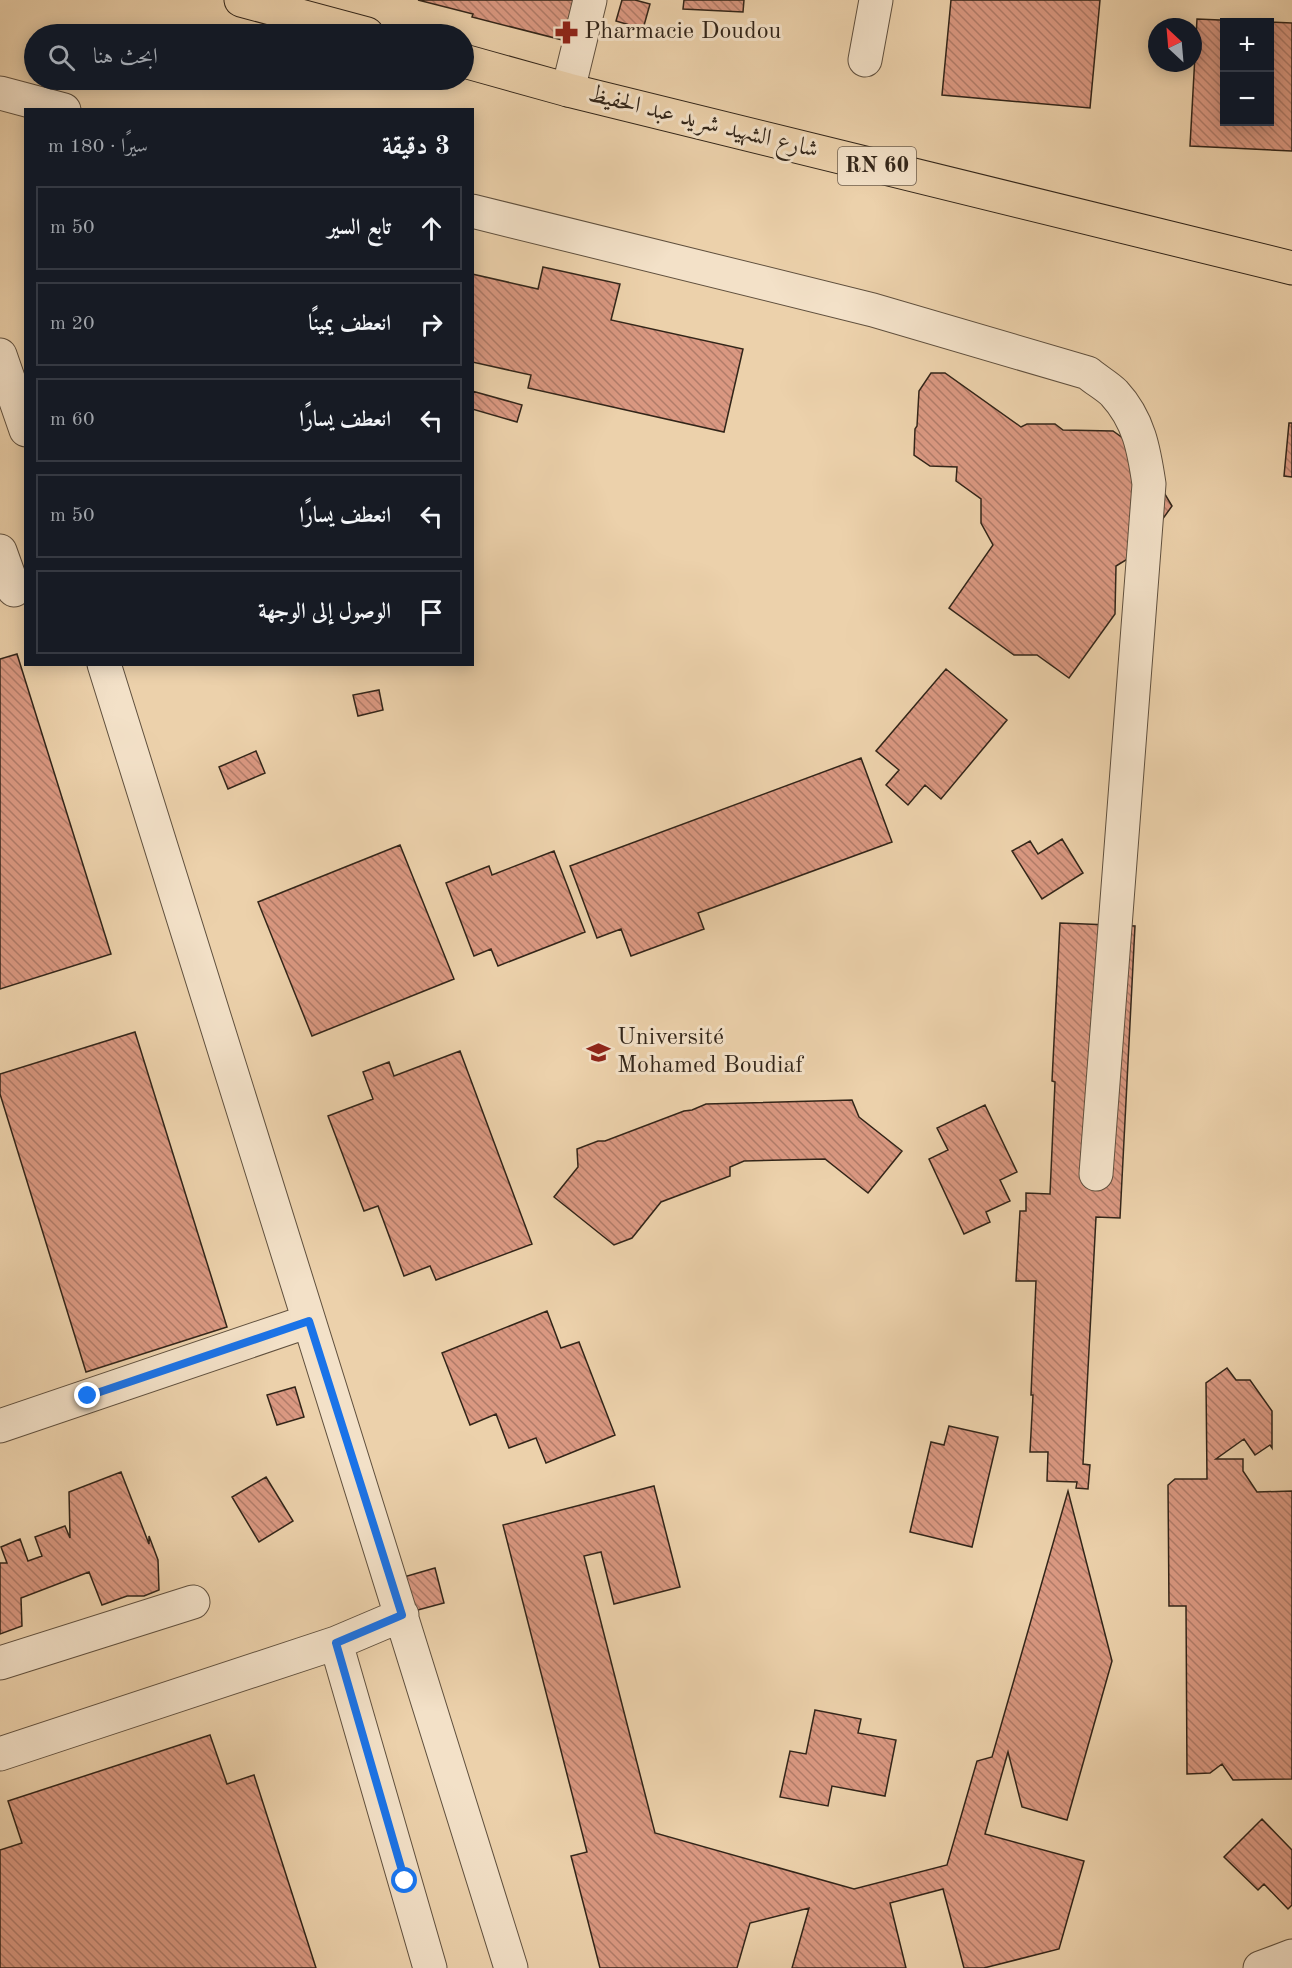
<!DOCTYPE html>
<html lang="ar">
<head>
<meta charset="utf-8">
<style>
	:root { --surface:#171b24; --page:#242831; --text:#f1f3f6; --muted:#9ea1a6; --line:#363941 }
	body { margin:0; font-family:"Old Standard TT",Amiri,serif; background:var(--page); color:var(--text); direction:rtl }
	.controls { position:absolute; right:18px; top:18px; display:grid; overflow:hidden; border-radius:0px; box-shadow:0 3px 15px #0003 }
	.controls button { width:54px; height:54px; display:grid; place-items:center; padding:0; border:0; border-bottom:2px solid var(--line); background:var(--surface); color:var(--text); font:30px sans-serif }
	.compass { position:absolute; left:1148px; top:18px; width:54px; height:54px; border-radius:50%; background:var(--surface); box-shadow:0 3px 15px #0003; rotate:334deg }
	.stop { position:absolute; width:18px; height:18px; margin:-14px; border:4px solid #1a73e8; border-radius:50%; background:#fff }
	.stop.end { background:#1a73e8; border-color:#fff; box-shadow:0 2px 6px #0008 }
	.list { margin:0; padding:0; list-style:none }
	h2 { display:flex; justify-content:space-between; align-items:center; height:78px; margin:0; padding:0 24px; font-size:26px }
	h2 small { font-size:20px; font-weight:400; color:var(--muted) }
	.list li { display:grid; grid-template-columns:39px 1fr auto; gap:18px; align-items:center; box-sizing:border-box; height:84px; margin:0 12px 12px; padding:0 12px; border:2px solid var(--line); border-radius:0px }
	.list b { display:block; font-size:22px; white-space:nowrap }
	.list em { font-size:20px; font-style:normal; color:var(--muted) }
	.icon { flex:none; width:33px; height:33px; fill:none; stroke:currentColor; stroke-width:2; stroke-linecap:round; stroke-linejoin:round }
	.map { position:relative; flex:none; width:1292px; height:1968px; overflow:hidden; direction:ltr }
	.search { position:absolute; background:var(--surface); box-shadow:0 3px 15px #0003; left:24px; top:24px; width:450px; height:66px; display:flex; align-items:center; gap:15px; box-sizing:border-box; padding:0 21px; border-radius:33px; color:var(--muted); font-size:22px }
	.panel { position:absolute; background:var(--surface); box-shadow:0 3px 15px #0003; left:24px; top:108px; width:450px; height:558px; border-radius:0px; direction:rtl }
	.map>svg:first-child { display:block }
	.building { fill:url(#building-back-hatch); stroke:#322519; stroke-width:1.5; fill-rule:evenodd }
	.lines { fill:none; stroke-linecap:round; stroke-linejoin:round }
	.minor-casing { stroke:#60503e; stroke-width:35 }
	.major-casing { stroke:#322519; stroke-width:35 }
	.minor { stroke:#f3e1c8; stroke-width:33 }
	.major { stroke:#ecd1ab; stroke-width:33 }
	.route { stroke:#1a73e8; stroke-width:8 }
	.labels { text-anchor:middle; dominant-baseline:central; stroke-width:6; stroke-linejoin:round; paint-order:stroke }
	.shield { fill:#f3e1c8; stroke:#6c5d4e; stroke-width:1.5 }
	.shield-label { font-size:22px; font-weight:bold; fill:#322519 }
	.poi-label { font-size:24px; fill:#322519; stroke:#f3e1c8; text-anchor:start }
	.street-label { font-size:24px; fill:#322519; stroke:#f3e1c8 }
</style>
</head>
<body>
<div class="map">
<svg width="1292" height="1968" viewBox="0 0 1292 1968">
	<defs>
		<pattern id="building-back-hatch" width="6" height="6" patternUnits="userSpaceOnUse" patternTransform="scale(1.5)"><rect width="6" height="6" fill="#da9881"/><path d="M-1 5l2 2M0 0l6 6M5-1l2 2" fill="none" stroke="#b17c69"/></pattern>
	</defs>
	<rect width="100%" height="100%" fill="#ecd1ab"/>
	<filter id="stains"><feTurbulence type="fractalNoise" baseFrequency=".00333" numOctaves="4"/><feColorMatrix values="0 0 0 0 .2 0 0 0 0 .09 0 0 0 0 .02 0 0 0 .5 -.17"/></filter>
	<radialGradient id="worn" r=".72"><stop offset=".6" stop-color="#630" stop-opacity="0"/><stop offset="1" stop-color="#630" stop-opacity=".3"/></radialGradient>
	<path class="building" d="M418 0H606L594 48 472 17 473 14Z
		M622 0H635L650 4 643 29 616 21Z
		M684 0H744L743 12 683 9Z
		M951 0H1100L1090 108 942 95Z
		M1197 19 1292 23V151L1190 146ZM1224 22H1270V122H1224Z
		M543 267 620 284 611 320 743 349 724 432 528 388 531 375 472 362V274L538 289Z
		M931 373H945L1021 427 1027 424H1055L1063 430 1113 431 1138 449 1172 506 1139 552 1116 566 1115 614 1069 678 1037 655H1014L949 608 993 545 981 523V499L956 481 957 467 930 466 914 455 915 429 917 426 919 391Z
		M472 391 522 405 517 422 472 409Z
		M1289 423H1292V477L1284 476Z
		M17 654 111 954 0 989V659Z
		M946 669 1007 720 941 799 925 785 908 805 886 785 899 770 876 751Z
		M379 690 383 710 358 716 353 695Z
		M256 751 265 773 228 789 219 767Z
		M861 758 892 842 698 913 704 929 631 956 621 929 597 938 570 866Z
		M1062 839 1083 873 1042 899 1012 851 1030 841 1038 854Z
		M400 845 454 979 312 1036 258 902Z
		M554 851 585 932 498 966 491 949 474 956 446 883 489 866 492 875Z
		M1060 923 1135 926 1120 1218 1096 1217 1083 1464 1090 1465 1088 1489 1076 1488 1077 1482 1047 1481 1048 1452H1030L1033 1395H1031L1036 1281H1016L1020 1211H1026V1193L1050 1194 1055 1082 1052 1081Z
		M135 1032 227 1327 86 1372 0 1094V1074Z
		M460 1051 532 1244 436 1280 430 1266 404 1276 378 1206 364 1211 328 1116 373 1099 363 1072 389 1062 394 1076Z
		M852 1100 859 1117 902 1151 868 1193 825 1159 744 1161 730 1167V1176L661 1202 632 1238 614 1245 554 1197 578 1167 577 1149 598 1141H605L684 1111 692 1110 706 1104Z
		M985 1105 1017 1172 1000 1180 1010 1201 986 1212 990 1222 964 1234 929 1159 948 1150 937 1128Z
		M547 1311 561 1348 579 1342 615 1435 546 1463 536 1438 509 1448 496 1414 470 1425 442 1353Z
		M1227 1368 1236 1380H1250L1272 1411V1448L1270 1445 1255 1455 1244 1439 1216 1459H1243V1471L1257 1492 1292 1491V1779L1233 1780 1222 1764 1210 1773 1187 1774 1186 1606H1169L1168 1485 1175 1479H1207L1206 1383Z
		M295 1387 304 1417 277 1425 267 1395Z
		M949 1426 998 1437 972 1547 910 1532 931 1442 944 1445Z
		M121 1472 149 1544V1536L158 1560 159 1590 144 1596H127L102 1605 89 1572 21 1598 22 1626 0 1634V1563H7L1 1547 20 1539 28 1561 42 1556 35 1537 65 1526 70 1538 69 1492Z
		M266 1477 293 1521 259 1542 232 1497Z
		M654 1486 680 1587 614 1604 601 1552 584 1556 655 1833 854 1889 947 1865 977 1761 992 1757 1068 1491 1112 1661 1067 1820 1022 1807 1008 1752 985 1834 1084 1861 1059 1949 984 1968H964L943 1889 890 1903 906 1968H792L809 1908 750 1923 737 1968H600L571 1856 587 1852 503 1525Z
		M435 1568 444 1603 399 1615 390 1581Z
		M815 1710 861 1719 858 1733 896 1740 885 1796 832 1786 828 1806 780 1797 790 1751 806 1754Z
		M210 1735 227 1784 254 1775 316 1968H0V1850L22 1843 8 1801Z
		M1262 1819 1292 1850V1905L1288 1909 1264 1884 1258 1890 1224 1857Z"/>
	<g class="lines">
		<defs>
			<path id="minor" d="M865 60 876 0
				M568 90 590 0
				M0 93 64 110
				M472 211 873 310 1088 373C1096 380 1107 386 1114 393 1139 420 1144 450 1149 484L1096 1174
				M0 355 26 430
				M0 551 14 590
				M104 664 511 1968
				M0 1426 309 1321
				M336 1643 430 1968
				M0 1663 193 1602
				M0 1754 336 1643 402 1615
				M1260 1968 1292 1956"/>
			<path id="major" d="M241 0 367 34
				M464 61 568 90 1292 268"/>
		</defs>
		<use href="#minor" class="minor-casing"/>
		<use href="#major" class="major-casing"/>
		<use href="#minor" class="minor"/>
		<use href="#major" class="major"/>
	</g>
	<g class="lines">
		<path class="route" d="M88 1396 309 1321 402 1615 336 1643 405 1881"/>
	</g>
	<defs>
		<symbol id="pharmacy-bare" viewBox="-9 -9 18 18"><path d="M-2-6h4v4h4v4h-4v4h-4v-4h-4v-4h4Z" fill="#8f2418" stroke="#f3e1c8" stroke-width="2.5" paint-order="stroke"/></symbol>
		<symbol id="university-bare" viewBox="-9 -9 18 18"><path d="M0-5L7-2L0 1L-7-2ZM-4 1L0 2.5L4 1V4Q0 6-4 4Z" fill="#8f2418" stroke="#f3e1c8" stroke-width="2.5" paint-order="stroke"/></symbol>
	</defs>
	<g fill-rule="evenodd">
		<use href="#pharmacy-bare" x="550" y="16" width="33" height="33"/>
		<use href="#university-bare" x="582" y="1036" width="33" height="33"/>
	</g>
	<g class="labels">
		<rect class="shield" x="838" y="147" width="78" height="38" rx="4.5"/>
		<g class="shield-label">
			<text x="877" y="166">RN 60</text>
		</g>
		<g class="poi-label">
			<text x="584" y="32">Pharmacie Doudou</text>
			<text x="617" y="1038">Université<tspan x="617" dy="28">Mohamed Boudiaf</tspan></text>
		</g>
		<g class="street-label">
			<text transform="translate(703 123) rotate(14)">شارع الشهيد شريد عبد الحفيظ</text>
		</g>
	</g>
	<rect width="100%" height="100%" filter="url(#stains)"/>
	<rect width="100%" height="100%" fill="url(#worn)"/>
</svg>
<div class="controls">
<button>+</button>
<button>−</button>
</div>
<svg class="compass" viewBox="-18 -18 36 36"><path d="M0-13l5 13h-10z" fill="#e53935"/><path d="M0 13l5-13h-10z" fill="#9ea1a6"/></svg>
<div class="stop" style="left:405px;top:1881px"></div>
<div class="stop end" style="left:88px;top:1396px"></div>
<div class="search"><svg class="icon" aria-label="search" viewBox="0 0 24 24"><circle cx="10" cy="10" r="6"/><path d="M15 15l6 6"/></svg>ابحث هنا</div>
<section class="panel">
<h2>3 دقيقة<small>سيرًا · 180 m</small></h2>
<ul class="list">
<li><svg class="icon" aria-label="ahead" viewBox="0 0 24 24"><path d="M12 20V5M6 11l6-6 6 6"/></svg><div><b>تابع السير</b></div><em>50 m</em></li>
<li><svg class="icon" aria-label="right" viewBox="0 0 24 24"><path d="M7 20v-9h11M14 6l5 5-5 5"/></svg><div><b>انعطف يمينًا</b></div><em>20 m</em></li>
<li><svg class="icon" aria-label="left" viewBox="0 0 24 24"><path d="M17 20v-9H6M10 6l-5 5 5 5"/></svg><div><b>انعطف يسارًا</b></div><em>60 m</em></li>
<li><svg class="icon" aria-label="left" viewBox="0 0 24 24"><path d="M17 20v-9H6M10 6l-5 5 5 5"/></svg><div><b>انعطف يسارًا</b></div><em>50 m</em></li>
<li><svg class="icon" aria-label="arrive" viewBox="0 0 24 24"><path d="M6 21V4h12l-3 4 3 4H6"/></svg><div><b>الوصول إلى الوجهة</b></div></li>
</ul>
</section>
</div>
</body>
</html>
